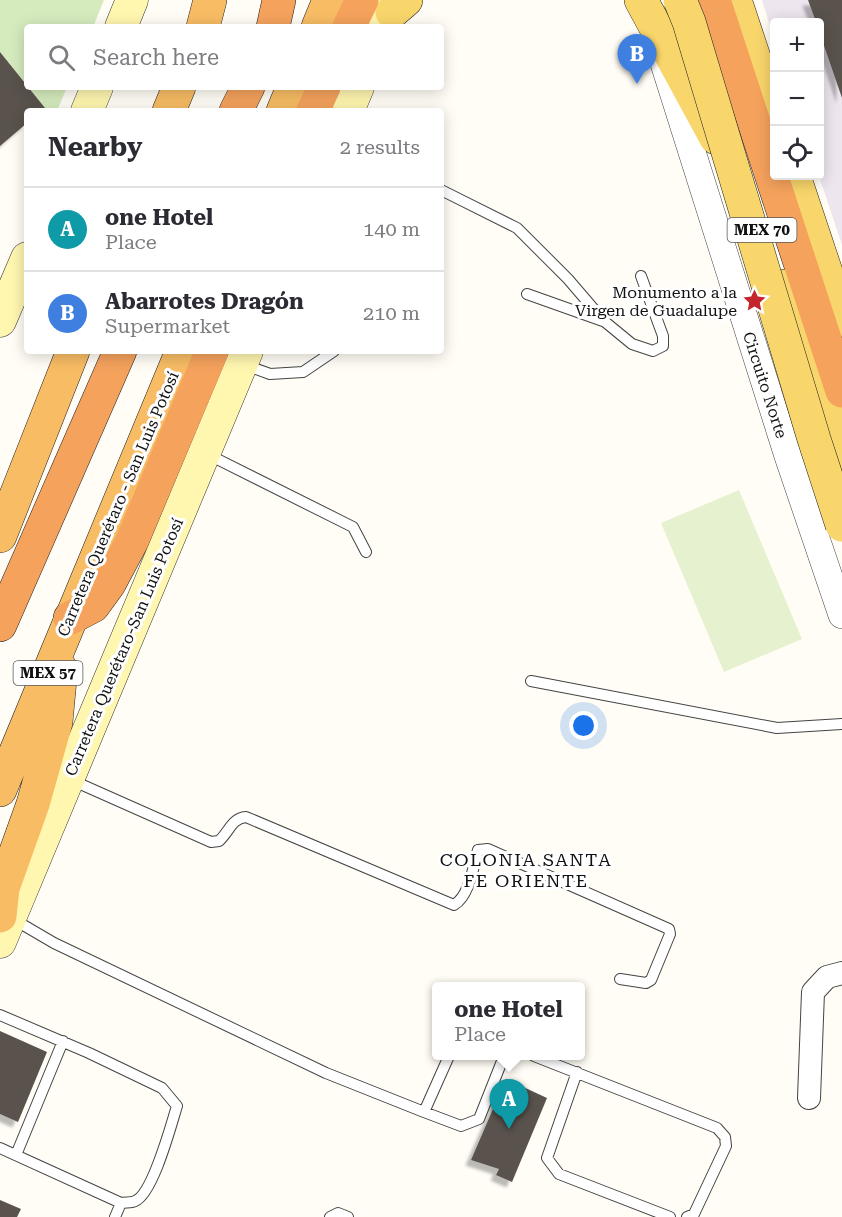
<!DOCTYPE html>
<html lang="en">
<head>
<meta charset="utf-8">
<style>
	:root { --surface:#fff; --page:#f2f2f3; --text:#2b2b33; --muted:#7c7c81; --line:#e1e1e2; --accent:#1a73e8 }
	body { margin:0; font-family:"Roboto Serif",serif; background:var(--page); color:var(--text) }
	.controls { position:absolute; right:18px; top:18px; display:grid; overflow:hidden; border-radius:6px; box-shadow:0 3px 15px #0003 }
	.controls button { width:54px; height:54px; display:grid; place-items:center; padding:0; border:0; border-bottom:2px solid var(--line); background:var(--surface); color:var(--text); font:30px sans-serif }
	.you { position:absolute; left:584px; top:726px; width:21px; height:21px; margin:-15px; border:4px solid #fff; border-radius:50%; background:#1a73e8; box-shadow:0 0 0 9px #1a73e833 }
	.badge { display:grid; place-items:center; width:39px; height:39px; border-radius:50%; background:var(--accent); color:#fff; font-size:20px; font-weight:700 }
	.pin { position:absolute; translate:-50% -50px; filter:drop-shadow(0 2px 3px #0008) }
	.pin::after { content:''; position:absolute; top:32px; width:21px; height:18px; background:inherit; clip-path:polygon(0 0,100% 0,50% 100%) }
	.popup { position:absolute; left:432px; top:982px; width:153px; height:78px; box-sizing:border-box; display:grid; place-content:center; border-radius:6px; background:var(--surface); filter:drop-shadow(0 2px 4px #0005); font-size:20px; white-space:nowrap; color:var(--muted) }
	.popup b { font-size:22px; color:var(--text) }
	.popup::after { content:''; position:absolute; left:50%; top:100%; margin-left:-12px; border:12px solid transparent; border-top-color:var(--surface) }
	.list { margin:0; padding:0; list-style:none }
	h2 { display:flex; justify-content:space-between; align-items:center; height:78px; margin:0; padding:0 24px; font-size:26px }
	h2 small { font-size:20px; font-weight:400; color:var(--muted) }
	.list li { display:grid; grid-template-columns:39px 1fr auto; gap:18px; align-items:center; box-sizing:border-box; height:84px; padding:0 24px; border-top:2px solid var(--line) }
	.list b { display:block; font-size:22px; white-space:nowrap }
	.list p { margin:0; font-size:20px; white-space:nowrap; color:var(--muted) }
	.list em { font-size:20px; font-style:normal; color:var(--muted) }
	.icon { flex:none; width:33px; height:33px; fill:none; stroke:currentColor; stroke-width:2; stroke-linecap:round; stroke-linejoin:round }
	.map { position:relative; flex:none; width:842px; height:1217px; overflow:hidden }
	.search { position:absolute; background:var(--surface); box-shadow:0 3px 15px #0003; left:24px; top:24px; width:420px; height:66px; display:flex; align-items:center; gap:15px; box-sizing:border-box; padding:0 21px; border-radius:6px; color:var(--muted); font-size:22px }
	.panel { position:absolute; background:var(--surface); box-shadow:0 3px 15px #0003; left:24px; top:108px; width:420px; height:246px; border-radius:6px }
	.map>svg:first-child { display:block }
	.industrial { fill:#eee6ef }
	.green { fill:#d5ebbd }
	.pitch { fill:#e6f2cf }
	.building { fill:#5a524d; filter:url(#shadow) }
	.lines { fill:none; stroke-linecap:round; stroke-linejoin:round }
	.service-casing { stroke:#444; stroke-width:12 }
	.minor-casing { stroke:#444; stroke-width:24 }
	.tertiary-casing { stroke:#444; stroke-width:28 }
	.secondary-casing { stroke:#333; stroke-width:33 }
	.primary-casing { stroke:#222; stroke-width:34 }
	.trunk-casing { stroke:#222; stroke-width:34 }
	.motorway-casing { stroke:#222; stroke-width:34 }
	.service { stroke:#fff; stroke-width:10 }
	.minor { stroke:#fff; stroke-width:22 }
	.tertiary { stroke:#fff; stroke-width:27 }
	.secondary { stroke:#fff6b0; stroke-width:32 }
	.primary { stroke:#f9d66b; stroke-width:33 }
	.trunk { stroke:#f7bc64; stroke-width:33 }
	.motorway { stroke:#f5a25d; stroke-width:33 }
	.primary-bridge-casing { stroke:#222; stroke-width:34; stroke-linecap:butt }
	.primary-bridge { stroke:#f9d66b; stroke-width:33 }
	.labels { text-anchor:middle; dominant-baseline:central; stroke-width:6; stroke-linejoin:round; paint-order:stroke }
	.shield { fill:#fff; stroke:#585858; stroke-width:1.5 }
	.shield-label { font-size:15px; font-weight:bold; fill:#111 }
	.poi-label { font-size:16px; fill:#111; stroke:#fff; text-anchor:end }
	.street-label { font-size:16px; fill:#111; stroke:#fff }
	.neighbourhood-label { font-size:18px; letter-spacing:1.5px; fill:#111; stroke:#fff }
</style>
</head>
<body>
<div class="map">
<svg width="842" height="1217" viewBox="0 0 842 1217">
	<defs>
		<filter id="shadow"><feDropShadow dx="-5.5" dy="5.5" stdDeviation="1.5" flood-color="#0004"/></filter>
	</defs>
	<rect width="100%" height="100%" fill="#fffdf5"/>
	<path class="industrial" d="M762 0H842V245L819 176 820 22H774V39Z"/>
	<path class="green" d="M0 0H104L93 27H27V86L0 52Z
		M28 87H67L57 111H47Z"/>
	<path class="pitch" d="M739 490 802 639 724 672 661 523Z"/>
	<path class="building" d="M808 0H842V98L820 34V22H816Z
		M0 52 45 108 41 111H27V123L0 146Z
		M0 1031 47 1052 18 1122 0 1114Z
		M506 1079 547 1098 512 1182 496 1175 499 1169 471 1160Z
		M0 1200 21 1209 17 1217H0Z"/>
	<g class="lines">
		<defs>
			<path id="service" d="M441 190 517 228 568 279 604 321 632 344 653 351 663 346V336L641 276
				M527 294 603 321
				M245 365 270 374 303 372 334 351
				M207 454 353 527 366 552
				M531 681 777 728 842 724
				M69 779 211 842 219 841C229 832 232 818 246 817L454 905C470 895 473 867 478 850L488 849 669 929 670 934 651 980 646 983 620 979
				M13 919 54 943 326 1073 424 1112 449 1056
				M0 1015 89 1053 162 1088 177 1106C171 1125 153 1194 135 1201 132 1203 125 1202 121 1203L0 1148
				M534 1056 717 1128 725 1137 726 1146 694 1214 687 1217
				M577 1072 547 1158 559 1174 670 1217
				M424 1112 461 1126 479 1119 504 1056
				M16 1155 63 1041
				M115 1217 121 1203
				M330 1217 338 1213 348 1217"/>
			<path id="minor" d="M809 1098 813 992 827 977 842 973"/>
			<path id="tertiary" d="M662 57 788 456 842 615"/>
			<path id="secondary" d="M121 27 132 0
				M377 27 378 0
				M87 111 97 87
				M348 111 358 87
				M0 321 27 258
				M0 942 247 351"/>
			<path id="primary" d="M641 0 716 138
				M735 0 774 118
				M392 12 406 0
				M794 176 842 320
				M784 286 842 457"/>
			<path id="trunk" d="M203 27 210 0
				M318 27 329 0
				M169 111 179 87
				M283 111 293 87
				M0 536 73 351
				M0 790 182 351
				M0 916 3 888 33 804 56 722 61 669"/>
			<path id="motorway" d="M714 0 842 391
				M273 27 279 0
				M349 27 362 0
				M236 111 248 87
				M313 111 324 87
				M70 618 93 606 109 584 132 541 212 351
				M0 625 120 351"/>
		</defs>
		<use href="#service" class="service-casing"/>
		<use href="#minor" class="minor-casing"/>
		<use href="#tertiary" class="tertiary-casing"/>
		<use href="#secondary" class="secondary-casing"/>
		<use href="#primary" class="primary-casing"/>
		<use href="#trunk" class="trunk-casing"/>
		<use href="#motorway" class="motorway-casing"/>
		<use href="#service" class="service"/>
		<use href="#minor" class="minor"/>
		<use href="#tertiary" class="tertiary"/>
		<use href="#secondary" class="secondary"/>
		<use href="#primary" class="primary"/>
		<use href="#trunk" class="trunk"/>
		<use href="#motorway" class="motorway"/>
		<defs>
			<path id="primary-bridge" d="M680 0 689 22 814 439 842 525"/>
		</defs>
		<use href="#primary-bridge" class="primary-bridge-casing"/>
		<use href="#primary-bridge" class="primary-bridge"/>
	</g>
	<defs>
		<symbol id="sight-bare" viewBox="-9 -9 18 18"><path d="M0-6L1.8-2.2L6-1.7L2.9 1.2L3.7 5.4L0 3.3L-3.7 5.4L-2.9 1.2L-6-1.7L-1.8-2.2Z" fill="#c4262e" stroke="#fff" stroke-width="2.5" paint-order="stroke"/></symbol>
	</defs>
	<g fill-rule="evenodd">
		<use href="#sight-bare" x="738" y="284" width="33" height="33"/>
	</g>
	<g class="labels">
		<g class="shield">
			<rect x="727.5" y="218" width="69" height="24" rx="4.5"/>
			<rect x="13.5" y="661" width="69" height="24" rx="4.5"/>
		</g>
		<g class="shield-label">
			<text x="762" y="230">MEX 70</text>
			<text x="48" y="673">MEX 57</text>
		</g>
		<g class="poi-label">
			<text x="737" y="292">Monumento a la<tspan x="737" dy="18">Virgen de Guadalupe</tspan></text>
		</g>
		<g class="street-label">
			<text transform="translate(765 385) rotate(72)">Circuito Norte</text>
			<text transform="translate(118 504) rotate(-67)">Carretera Querétaro - San Luis Potosí</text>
			<text transform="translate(124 647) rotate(-67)">Carretera Querétaro-San Luis Potosí</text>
		</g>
		<g class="neighbourhood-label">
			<text x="526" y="859">COLONIA SANTA<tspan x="526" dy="21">FE ORIENTE</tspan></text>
		</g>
	</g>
</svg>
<div class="controls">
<button>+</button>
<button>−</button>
<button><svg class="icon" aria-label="locate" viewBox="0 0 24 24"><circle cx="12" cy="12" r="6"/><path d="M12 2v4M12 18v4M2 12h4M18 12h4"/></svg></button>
</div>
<div class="you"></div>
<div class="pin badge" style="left:509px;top:1129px;background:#0f9aa8">A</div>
<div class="popup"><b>one Hotel</b>Place</div>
<div class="pin badge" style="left:637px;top:84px;background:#3f7fe0">B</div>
<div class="search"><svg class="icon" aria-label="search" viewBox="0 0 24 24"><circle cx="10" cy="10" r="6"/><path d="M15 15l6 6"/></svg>Search here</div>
<section class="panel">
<h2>Nearby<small>2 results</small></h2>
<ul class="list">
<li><span class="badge" style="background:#0f9aa8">A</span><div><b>one Hotel</b><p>Place</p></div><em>140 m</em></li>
<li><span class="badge" style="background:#3f7fe0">B</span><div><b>Abarrotes Dragón</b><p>Supermarket</p></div><em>210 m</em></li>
</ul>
</section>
</div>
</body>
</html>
